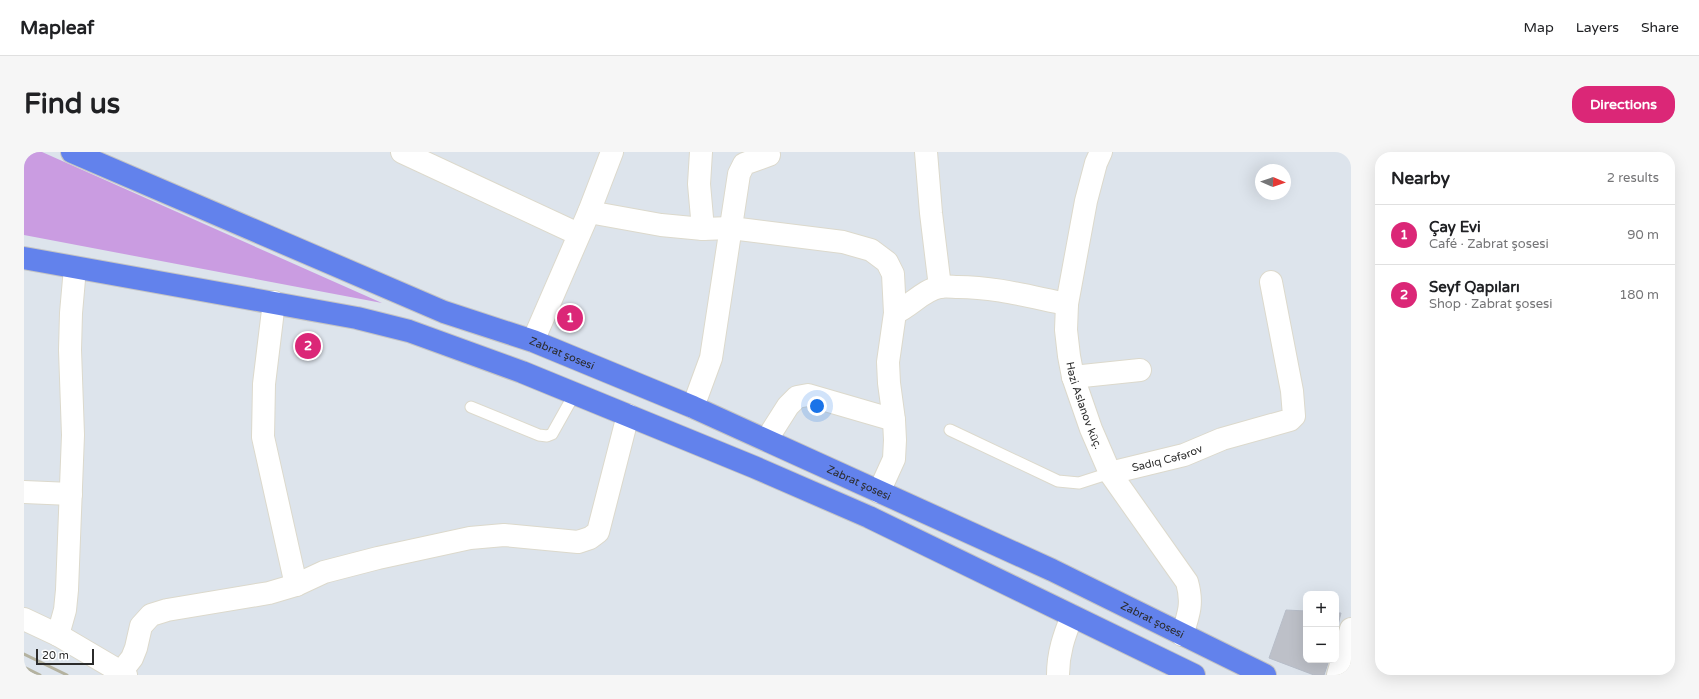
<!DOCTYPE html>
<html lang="en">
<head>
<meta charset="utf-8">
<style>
	:root { --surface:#fff; --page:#f6f6f6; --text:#202124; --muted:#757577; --line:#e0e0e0; --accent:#db2777 }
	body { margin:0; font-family:"Varela Round",sans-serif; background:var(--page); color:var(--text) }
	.controls { position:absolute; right:12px; bottom:12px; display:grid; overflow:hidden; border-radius:8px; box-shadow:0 4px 16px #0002 }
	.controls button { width:36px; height:36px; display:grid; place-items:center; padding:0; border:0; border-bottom:1px solid var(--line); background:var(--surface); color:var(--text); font:20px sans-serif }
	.compass { position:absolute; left:1231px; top:12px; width:36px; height:36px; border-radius:50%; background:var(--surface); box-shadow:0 4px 16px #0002; rotate:92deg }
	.scale { position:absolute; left:12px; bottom:10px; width:58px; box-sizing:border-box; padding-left:4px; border:2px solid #2b2b2b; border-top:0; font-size:11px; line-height:14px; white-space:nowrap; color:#2b2b2b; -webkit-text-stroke:3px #fff; paint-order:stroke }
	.you { position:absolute; left:793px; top:254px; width:14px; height:14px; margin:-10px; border:3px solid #fff; border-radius:50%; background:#1a73e8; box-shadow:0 0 0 6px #1a73e833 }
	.badge { display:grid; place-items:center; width:26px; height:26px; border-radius:50%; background:var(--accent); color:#fff; font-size:13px; font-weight:700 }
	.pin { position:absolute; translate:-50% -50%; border:2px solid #fff; box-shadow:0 1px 4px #0006 }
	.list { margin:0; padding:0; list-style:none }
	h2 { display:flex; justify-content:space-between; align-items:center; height:52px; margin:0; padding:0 16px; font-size:17px }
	h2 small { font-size:13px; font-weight:400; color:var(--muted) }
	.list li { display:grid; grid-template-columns:26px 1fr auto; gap:12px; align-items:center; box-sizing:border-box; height:60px; padding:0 16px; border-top:1px solid var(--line) }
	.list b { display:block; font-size:15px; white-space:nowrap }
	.list p { margin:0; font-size:13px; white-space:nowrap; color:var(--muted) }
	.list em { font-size:13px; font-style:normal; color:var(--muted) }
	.map { position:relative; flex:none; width:1327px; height:523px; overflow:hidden; border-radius:16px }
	header { display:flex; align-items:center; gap:24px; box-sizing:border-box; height:56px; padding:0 20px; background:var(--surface); border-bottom:1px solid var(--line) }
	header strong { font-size:19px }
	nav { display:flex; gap:22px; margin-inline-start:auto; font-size:14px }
	.intro { display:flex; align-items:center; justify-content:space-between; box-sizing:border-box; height:96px; padding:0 24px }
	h1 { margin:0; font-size:28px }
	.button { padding:10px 18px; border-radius:16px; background:var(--accent); color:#fff; font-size:14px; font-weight:700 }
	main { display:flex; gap:24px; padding:0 24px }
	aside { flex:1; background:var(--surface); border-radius:16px; box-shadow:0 4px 16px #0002 }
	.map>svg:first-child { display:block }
	.green { fill:#ca9ce1 }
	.building { fill:#bdc0c8; stroke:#b7bdc8 }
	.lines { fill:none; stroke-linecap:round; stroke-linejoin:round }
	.lane-casing { stroke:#dcd9cc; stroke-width:13 }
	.street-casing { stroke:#dcd9cc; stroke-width:24 }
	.primary-casing { stroke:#c4c4c4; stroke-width:24 }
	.lane { stroke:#fff; stroke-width:11 }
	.street { stroke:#fff; stroke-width:22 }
	.primary { stroke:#6282ec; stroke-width:22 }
	.rail { stroke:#b4b2a0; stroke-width:3 }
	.labels { text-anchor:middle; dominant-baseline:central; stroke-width:3.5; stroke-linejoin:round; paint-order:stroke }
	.street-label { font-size:11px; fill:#2b2b2b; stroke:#fff }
</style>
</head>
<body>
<header>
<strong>Mapleaf</strong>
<nav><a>Map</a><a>Layers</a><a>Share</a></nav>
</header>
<div class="intro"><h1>Find us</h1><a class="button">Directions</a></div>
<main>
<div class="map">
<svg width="1327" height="523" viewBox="0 0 1327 523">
	<rect width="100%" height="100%" fill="#dde4ec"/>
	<path class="green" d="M0 0H18L358 151 0 83Z"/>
	<path class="building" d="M1262 458 1282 459V508H1305L1300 523H1290L1245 506Z
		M1312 461H1317L1312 481Z"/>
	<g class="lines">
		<defs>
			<path id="lane" d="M447 255 515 283 523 284 528 282 551 241
				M926 278 1034 329 1055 331 1086 321"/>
			<g id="street">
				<path d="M378 0 554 82"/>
				<path d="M677 0 675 32 679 77"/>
				<path d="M902 0 907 61 916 135"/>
				<path id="s1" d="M1077 0 1072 11 1062 49 1043 152 1042 178 1045 204 1049 225 1067 277 1086 321 1163 430C1169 451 1165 462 1158 483"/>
				<path d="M565 60 637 73 679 77 707 76 819 90 847 98 863 110 869 122 871 161 864 210 865 231 870 268 871 288 870 307 855 340"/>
				<path d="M250 150 240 232 239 285 272 433"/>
				<path d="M871 161C887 154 899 138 916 135 922 134 929 135 934 135 971 135 1007 145 1043 152"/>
				<path d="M509 189 565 60 588 0"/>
				<path d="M1049 225 1116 218"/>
				<path d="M669 255 687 206 715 22 720 12 745 3"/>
				<path d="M743 287 764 254 773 245 784 243 870 268"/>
				<path id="s2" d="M1086 321 1160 303 1198 287 1266 268 1270 264 1268 239 1247 130"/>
				<path d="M0 340 47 342"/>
				<path d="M0 467 34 483 102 523"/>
				<path d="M34 483 41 458 43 438 49 283 46 198 47 161 51 116"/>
				<path d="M97 520 108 506 112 496 117 474 127 463 143 458 245 441 272 433 300 420 354 406 446 386 480 383 554 390 566 386 574 380 604 263"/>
				<path d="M1034 523C1034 501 1040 484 1048 464"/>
				<path d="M1314 523 1327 477"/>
			</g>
			<g id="primary">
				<path id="s3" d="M48 0 420 160 509 189 669 255 1028 418 1241 523"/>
				<path d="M0 106 333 166 385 179 498 220 730 315 845 365 1170 523"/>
			</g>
		</defs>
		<use href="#lane" class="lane-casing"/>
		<use href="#street" class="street-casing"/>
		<use href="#primary" class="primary-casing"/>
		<use href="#lane" class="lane"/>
		<use href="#street" class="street"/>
		<use href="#primary" class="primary"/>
		<path class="rail" d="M0 502 43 523
			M0 515 16 523"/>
	</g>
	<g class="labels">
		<g class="street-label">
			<text stroke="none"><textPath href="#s3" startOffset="530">Zabrat şosesi</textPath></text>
			<text stroke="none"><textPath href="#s1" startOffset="260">Həzi Aslanov küç.</textPath></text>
			<text stroke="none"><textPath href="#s2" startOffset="59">Sadıq Cəfərov</textPath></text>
			<text stroke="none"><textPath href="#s3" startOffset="854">Zabrat şosesi</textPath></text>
			<text stroke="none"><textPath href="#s3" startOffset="1178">Zabrat şosesi</textPath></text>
		</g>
	</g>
</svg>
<div class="controls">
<button>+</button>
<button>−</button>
</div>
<svg class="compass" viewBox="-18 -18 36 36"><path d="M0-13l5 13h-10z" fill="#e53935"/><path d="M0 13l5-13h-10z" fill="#757577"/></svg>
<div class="scale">20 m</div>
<div class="you"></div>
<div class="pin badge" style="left:546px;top:166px">1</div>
<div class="pin badge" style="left:284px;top:194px">2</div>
</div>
<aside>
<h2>Nearby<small>2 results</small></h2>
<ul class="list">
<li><span class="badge">1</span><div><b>Çay Evi</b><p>Café · Zabrat şosesi</p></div><em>90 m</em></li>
<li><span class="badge">2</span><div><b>Seyf Qapıları</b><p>Shop · Zabrat şosesi</p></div><em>180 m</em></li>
</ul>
</aside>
</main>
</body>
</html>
